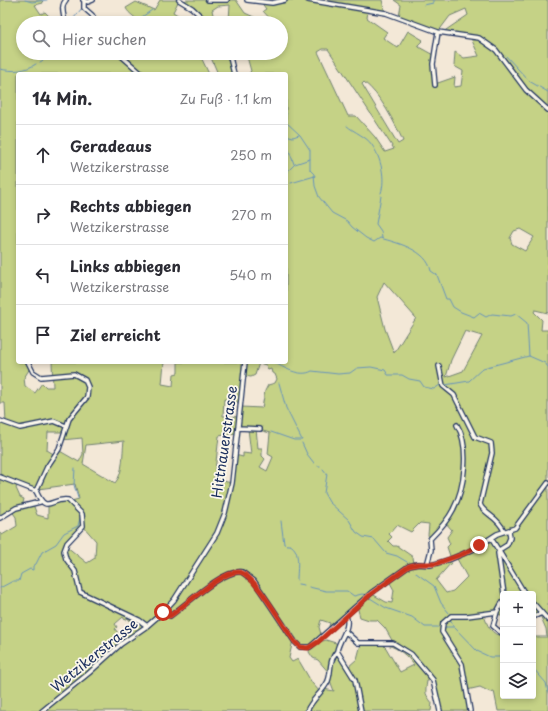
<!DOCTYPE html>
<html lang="de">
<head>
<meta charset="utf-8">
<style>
	:root { --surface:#fff; --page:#f2f2f3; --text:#2b2b33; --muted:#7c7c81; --line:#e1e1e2 }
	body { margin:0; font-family:"Playpen Sans",sans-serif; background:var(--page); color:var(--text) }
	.controls { position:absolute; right:12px; bottom:12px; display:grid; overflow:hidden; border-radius:4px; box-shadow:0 2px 6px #0003 }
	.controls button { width:36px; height:36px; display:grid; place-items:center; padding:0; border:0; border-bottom:1px solid var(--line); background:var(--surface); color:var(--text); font:20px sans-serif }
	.stop { position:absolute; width:12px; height:12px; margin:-9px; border:3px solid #c8321e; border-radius:50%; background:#fff }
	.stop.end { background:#c8321e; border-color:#fff; box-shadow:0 1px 4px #0008 }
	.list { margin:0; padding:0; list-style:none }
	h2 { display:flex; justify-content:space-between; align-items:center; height:52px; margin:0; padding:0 16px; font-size:17px }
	h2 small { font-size:13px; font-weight:400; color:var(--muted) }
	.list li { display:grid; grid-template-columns:26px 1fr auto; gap:12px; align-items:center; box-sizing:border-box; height:60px; padding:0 16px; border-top:1px solid var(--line) }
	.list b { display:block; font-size:15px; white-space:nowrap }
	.list p { margin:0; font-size:13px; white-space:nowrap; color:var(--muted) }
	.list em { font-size:13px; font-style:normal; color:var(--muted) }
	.icon { flex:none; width:22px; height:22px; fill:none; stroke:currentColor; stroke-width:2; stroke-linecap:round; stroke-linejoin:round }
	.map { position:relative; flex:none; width:548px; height:711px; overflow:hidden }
	.search { position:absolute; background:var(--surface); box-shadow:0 2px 6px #0003; left:16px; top:16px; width:272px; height:44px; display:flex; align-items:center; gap:10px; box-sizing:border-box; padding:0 14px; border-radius:22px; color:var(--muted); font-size:15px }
	.panel { position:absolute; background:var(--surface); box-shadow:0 2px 6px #0003; left:16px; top:72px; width:272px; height:292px; border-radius:4px }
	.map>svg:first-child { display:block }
	.green { fill:#c5d286; stroke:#708072; fill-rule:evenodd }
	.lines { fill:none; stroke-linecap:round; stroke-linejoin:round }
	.stream { stroke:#6793bc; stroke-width:1 }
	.minor-casing { stroke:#1b2f5e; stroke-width:6 }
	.minor { stroke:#fbf7ec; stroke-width:3.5 }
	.route { stroke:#c8321e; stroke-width:5 }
	.labels { text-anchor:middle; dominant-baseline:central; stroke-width:3.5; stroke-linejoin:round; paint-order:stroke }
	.street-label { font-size:14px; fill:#1b2f5e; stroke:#fbf7ec }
</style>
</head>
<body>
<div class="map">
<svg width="548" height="711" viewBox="0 0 548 711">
	<rect width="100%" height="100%" fill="#f3e8d7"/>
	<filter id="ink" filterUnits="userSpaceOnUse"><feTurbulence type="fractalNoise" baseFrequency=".025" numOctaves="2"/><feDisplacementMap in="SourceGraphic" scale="8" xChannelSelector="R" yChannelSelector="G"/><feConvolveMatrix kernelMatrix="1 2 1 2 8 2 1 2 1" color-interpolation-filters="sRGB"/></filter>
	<g filter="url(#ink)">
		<path class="green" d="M0 0H42L43 3 35 5 41 14 45 12 51 18 49 21 51 23H23V53H199L209 74H18V362H28L30 368 24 378 25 386 35 393 42 383 46 387H53L52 362H164L162 384 173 386 174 374 178 373V362H286V74H248L251 71 246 53H281V23H270L272 21 263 11 266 9 261 2 272 3 285 0H382L385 13 368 11 367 18 387 32 383 38 398 48 408 31 423 40 417 46 435 56V84L455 77 454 87 461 86 463 71 454 66 455 52 464 58 479 56 470 36 443 32 468 15 466 9 450 16 438 32 399 17 401 5 394 0H548V106L546 108 548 110V313L535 310 534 312 542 320 541 330H548V711H498L494 691 490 692 480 687 467 690 470 711H440L433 680 427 681C425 695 425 693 432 703L431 711H0V532L2 535 17 526 16 517 11 510 0 518V421L6 423 5 403H0ZM323 49H328L394 149 385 152 375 137 356 116H348L318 52ZM364 82C380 94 395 123 403 141L398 144 362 84ZM520 229 534 237 525 251 512 244 510 238 514 231ZM384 282 416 318 394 353 385 329 377 297ZM465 331 482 336 463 371 446 377 451 360ZM259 363 266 365 268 370 271 369 272 373 275 374 277 379 275 383 268 385 265 391 262 408 241 407 239 417 223 416 224 399 241 403 244 376 251 377 255 375ZM238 428 248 429 251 454 243 453V457L235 455 232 483 214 479 219 436 237 433ZM256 429 270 433 268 454 273 457 267 471 260 467 265 459 262 456V448H258ZM48 432H65L62 440 82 438 83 454 79 462 58 450 55 455 47 450ZM124 441C122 454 124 473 115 483L83 464 86 445ZM19 483 36 491 38 489 75 484 79 499 71 501 62 500 48 505V518L37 515 33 504 22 507 24 499 20 497 16 488ZM444 521 452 530 447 537 450 544 447 547 451 559 456 557 467 577 453 591 446 593 436 580 451 563V559L427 565 414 564 413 557 397 546H393L388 541 392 537 389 534 397 525 411 532 420 523 429 524 428 535 430 539ZM83 526 96 541 95 558 87 563 66 546ZM389 581 394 590 392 603 386 602 372 594ZM503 594H533V617L540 615 546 629 547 637H533V696H503V636C491 635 487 625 484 615L497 612 498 614 503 616ZM357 606 360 617 369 620H377L385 628 393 642 386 644 387 645C399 648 407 656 414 665L400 672 386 648 381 643 361 644 357 659 348 667 337 648 339 644 326 640 318 642 322 638 319 627 321 620 330 623 327 633ZM123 617 125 620 128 618 130 621H136L138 624 121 637 115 629 117 627 115 624ZM293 640 303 648 310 647 309 652 313 658 318 660 330 674 329 678 334 691 323 689 320 692 312 683 298 659 292 662 289 658Z
			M160 0H179L173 12 190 23H139C137 17 129 15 126 8L136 2 154 10Z
			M186 0H236L245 13 256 18 260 23H220L229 20 230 5 218 6 212 10 214 19 209 23 184 2Z
			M209 53H229L234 74H218Z"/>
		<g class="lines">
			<path class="stream" d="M25 0 32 2 47 0
				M424 5 433 3V0
				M139 19 152 10
				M73 23 74 18 82 8
				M506 56 529 81 548 92
				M40 62 55 53
				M0 69C13 72 25 71 36 64
				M286 115 287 114
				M286 122 300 135 310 150V170L314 174 315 186 319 197 332 213 347 221 352 227 366 238 374 242 380 238C398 243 427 250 431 271L437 275 446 299H449L453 307 461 312 474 317 479 313 486 317 492 314 511 316 516 314 527 323 529 356 545 363 548 367
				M347 126C354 132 367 137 372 145 381 158 386 179 381 193
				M286 135 293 137 299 135
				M286 142 294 164
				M287 172 295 164 310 159
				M291 183 315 176
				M381 196 376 224 381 231 382 238
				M273 362C283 367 300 378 312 371L338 374 350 373 357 368 371 367 385 370 388 375H402L409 379 420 381 424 387 434 389 440 385
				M445 385 469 381 483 368 529 356
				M271 432 294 440H302L286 408 279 383
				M302 443 307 454 314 463
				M318 466H320
				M75 468 74 485 78 498
				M323 469 327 474 324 493 329 502 349 520 356 532 363 537 374 539 386 553 397 556 407 562
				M281 521 284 544C286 545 288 545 290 545 301 550 297 570 297 580
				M416 573 434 586 441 603 449 613
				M298 584 304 585
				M309 587 326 591H347L354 596 362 594 367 595
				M0 588 13 581H19L21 574 30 569 33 570V566L36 564 42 552 56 544 64 533 78 526 80 518
				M370 598 386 608 412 617 425 627H438
				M450 619 453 626
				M445 627H454L477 651 490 657H501L503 660
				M533 668 546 683 548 692"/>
			<defs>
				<path id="minor" d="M83 0 88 2 93 0
					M179 0 192 8 208 23
					M208 0H227
					M247 0 272 3 285 0
					M308 0 386 13 438 32 479 38 496 50 526 90 548 110
					M84 1V8L92 15 97 23
					M65 23C64 15 60 6 66 0
					M118 53 142 74
					M229 53 234 74
					M435 85 433 64 438 32
					M28 362 33 372 41 377 74 374 85 380 88 387 87 397 69 419 59 449 47 467 36 491
					M439 366 443 386 454 395 475 437 491 443 492 453 480 504C483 514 498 516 504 531
					M0 421 20 428 54 421 66 426
					M238 428 260 429
					M0 477 36 491
					M36 491C47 516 51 497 68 500L82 514 83 526 67 543 64 551 66 559 75 571 80 592 139 620 147 626
					M0 518 16 508 40 502
					M491 538 525 594
					M427 565 431 550 430 539C438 531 448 520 453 510 465 488 470 446 457 425
					M504 594 498 553 499 550 507 545 510 538 509 530
					M533 603 548 620
					M163 612 170 616C186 605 223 569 242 572L254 581 295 642 300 647H310L371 593 409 566 418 564 431 565 451 559 472 550 497 534 515 528 548 483
					M497 612 493 626 500 632H503
					M346 616C351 628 339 639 337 651L355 680 361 711
					M533 617 542 613
					M346 632 358 643H393L411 654 433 680 440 711
					M42 711 89 673 121 644 147 626 163 612 174 600 217 533 225 513 232 483 245 362
					M307 711C312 699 323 692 328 681 332 671 328 662 337 651
					M470 711 462 664 442 632 443 623 451 616H467L497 612 503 601"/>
			</defs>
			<use href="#minor" class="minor-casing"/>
			<use href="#minor" class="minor"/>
		</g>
	</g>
	<g class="lines" filter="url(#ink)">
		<path class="route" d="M163 612 170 616C185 606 221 571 239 572 253 572 285 629 295 642L300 647 308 648 318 642 371 594 409 566 418 564H435L463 554 479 545"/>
	</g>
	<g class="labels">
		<g class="street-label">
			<text transform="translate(224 442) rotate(-82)">Hittnauerstrasse</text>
			<text transform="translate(94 655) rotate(-39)">Wetzikerstrasse</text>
		</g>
	</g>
</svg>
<div class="controls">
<button>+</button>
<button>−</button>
<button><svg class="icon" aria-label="layers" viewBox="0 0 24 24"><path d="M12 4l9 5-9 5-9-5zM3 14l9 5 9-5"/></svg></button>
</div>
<div class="stop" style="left:163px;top:612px"></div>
<div class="stop end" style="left:479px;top:545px"></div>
<div class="search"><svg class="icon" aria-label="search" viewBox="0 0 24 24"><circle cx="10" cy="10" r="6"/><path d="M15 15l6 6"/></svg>Hier suchen</div>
<section class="panel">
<h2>14 Min.<small>Zu Fuß · 1.1 km</small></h2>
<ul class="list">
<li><svg class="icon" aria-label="ahead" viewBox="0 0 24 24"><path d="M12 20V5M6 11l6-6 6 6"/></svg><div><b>Geradeaus</b><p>Wetzikerstrasse</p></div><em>250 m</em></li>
<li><svg class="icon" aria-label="right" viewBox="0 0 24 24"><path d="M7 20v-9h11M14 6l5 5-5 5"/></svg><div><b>Rechts abbiegen</b><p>Wetzikerstrasse</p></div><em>270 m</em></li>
<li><svg class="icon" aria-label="left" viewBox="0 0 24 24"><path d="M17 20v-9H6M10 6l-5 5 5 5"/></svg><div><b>Links abbiegen</b><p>Wetzikerstrasse</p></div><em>540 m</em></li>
<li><svg class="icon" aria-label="arrive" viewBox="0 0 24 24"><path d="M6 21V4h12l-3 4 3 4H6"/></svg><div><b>Ziel erreicht</b></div></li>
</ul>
</section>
</div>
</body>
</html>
